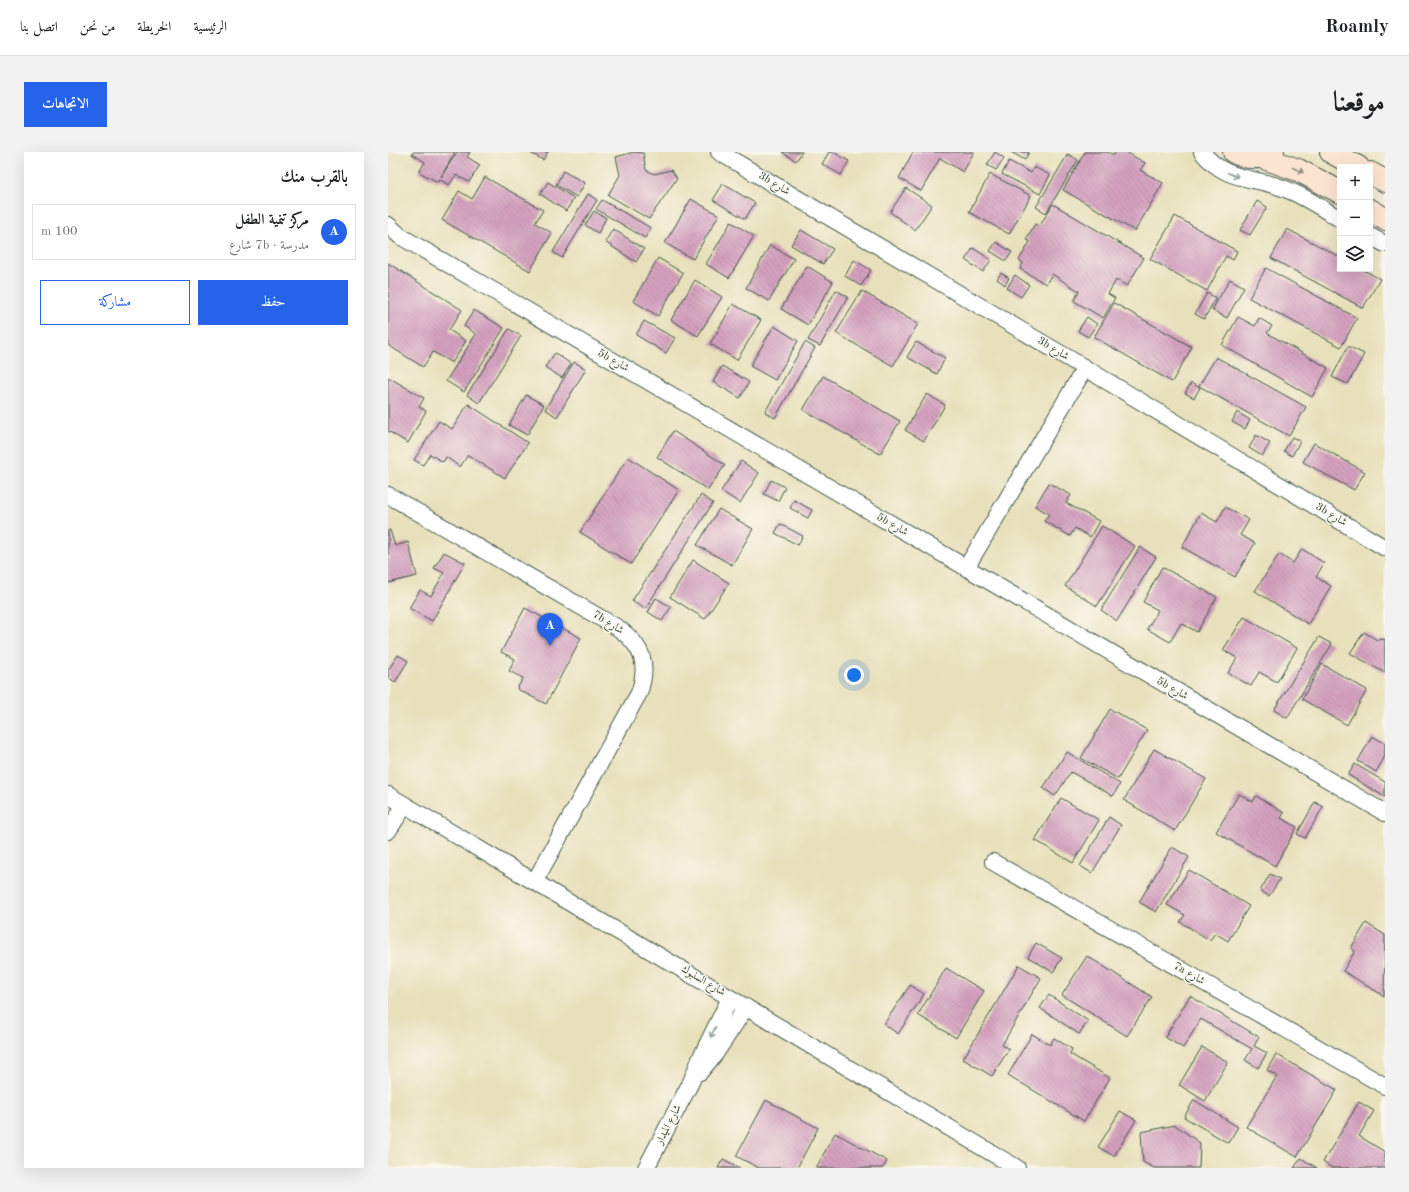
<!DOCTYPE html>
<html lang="ar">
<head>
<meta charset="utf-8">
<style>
	:root { --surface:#fff; --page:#f2f2f2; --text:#202124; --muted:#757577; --line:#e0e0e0; --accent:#2563eb }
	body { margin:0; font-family:"Old Standard TT",Amiri,serif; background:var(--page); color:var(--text); direction:rtl }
	.controls { position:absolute; right:12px; top:12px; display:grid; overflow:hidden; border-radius:0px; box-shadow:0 4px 16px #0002 }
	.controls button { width:36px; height:36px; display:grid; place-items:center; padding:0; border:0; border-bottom:1px solid var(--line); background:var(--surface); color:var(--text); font:20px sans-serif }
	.you { position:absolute; left:466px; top:523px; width:14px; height:14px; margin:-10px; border:3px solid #fff; border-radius:50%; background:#1a73e8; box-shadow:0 0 0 6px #1a73e833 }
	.badge { display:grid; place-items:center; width:26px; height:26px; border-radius:50%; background:var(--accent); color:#fff; font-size:13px; font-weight:700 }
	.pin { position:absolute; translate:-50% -33px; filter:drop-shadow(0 1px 2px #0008) }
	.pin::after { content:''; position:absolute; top:21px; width:14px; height:12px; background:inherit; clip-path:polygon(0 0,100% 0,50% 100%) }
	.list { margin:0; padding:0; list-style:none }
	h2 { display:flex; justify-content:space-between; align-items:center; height:52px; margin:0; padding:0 16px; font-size:17px }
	h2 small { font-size:13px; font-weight:400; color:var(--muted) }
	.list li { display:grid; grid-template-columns:26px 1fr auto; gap:12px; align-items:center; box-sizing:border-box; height:56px; margin:0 8px 8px; padding:0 8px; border:1px solid var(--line); border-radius:0px }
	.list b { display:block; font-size:15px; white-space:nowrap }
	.list p { margin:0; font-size:13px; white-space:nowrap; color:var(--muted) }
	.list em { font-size:13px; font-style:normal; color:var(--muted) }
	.actions { display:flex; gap:8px; padding:12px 16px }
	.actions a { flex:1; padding:9px 0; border:1px solid var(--accent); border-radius:0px; text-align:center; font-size:14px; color:var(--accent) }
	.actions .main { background:var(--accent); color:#fff }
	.icon { flex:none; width:22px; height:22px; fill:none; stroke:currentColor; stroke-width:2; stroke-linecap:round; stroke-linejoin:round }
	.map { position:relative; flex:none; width:997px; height:1016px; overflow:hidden; direction:ltr; border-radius:0px }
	header { display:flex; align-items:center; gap:24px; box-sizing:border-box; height:56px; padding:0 20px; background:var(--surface); border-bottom:1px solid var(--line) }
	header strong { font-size:19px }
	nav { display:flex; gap:22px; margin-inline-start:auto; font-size:14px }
	.intro { display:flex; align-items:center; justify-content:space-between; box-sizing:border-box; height:96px; padding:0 24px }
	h1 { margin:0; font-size:28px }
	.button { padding:10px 18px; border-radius:0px; background:var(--accent); color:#fff; font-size:14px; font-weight:700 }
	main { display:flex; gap:24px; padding:0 24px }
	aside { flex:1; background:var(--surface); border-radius:0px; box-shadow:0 4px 16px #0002 }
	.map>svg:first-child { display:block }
	.building { fill:url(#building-back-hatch) }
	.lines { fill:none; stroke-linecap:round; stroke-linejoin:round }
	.minor-casing { stroke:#3d5548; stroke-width:18 }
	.secondary-casing { stroke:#3d5548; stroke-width:24 }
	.minor { stroke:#fff; stroke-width:16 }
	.secondary { stroke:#fde4d1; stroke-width:22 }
	.oneway { stroke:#8e9082 }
	.oneway2 { stroke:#8f9e9a }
	.labels { text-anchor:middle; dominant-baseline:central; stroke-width:3; stroke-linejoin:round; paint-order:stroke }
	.street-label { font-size:11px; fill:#1f3d34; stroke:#fbf7ec }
</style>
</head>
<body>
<header>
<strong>Roamly</strong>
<nav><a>الرئيسية</a><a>الخريطة</a><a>من نحن</a><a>اتصل بنا</a></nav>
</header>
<div class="intro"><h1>موقعنا</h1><a class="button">الاتجاهات</a></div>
<main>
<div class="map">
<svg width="997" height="1016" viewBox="0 0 997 1016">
	<defs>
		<pattern id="building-back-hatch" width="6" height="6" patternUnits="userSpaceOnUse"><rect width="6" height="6" fill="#d4a0bf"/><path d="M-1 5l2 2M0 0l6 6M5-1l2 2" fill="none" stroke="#ab849c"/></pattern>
	</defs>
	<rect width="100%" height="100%" fill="#fbf7ec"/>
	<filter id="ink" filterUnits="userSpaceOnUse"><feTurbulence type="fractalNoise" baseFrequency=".025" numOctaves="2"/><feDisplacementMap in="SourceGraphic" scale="8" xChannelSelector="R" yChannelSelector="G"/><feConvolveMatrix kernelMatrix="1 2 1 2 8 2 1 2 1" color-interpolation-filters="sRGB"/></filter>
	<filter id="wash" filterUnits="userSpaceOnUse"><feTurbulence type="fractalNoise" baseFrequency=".012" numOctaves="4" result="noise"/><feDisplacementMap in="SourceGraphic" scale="16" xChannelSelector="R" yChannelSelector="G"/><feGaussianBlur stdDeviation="0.9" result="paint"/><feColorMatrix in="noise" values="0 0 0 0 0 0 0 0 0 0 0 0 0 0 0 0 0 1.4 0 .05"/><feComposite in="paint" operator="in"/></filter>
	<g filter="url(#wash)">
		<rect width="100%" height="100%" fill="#e8e0bb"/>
		<g id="blocks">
			<path class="building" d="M25 0H67L53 25 69 0H82L79 5 92 13 81 30 68 23 61 33 51 27 50 30 31 20 37 10 24 2Z
				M141 0H160L155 8Z
				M246 0 255 1 258 18 266 22 283 18 289 26 261 67 220 43 232 23 228 5Z
				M394 0H414L408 9Z
				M441 0H445L461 9 453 23 434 12Z
				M525 0H586L575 20 552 6 533 39 511 26Z
				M607 0 616 6 608 18 599 13Z
				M623 0H641L637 8Z
				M697 0H720L726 3 727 0H738L757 11 752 18 775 31 747 79 675 38Z
				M680 2 690 8 658 61 648 55Z
				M621 9 643 21 646 15 662 23 652 42 614 22Z
				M175 19 197 31 189 45 168 33Z
				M602 22 643 44 621 82 581 60Z
				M97 25 155 58 147 71 164 81 142 119 54 68 71 39 84 47Z
				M160 30 186 46 178 59 152 42Z
				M335 32 367 51 357 67 325 48Z
				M518 36 544 53 527 78 502 60Z
				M200 42 209 48 174 106 165 100Z
				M303 47 331 63 305 107 277 91Z
				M214 48 263 76 257 86 208 57Z
				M869 49 879 55 862 83 852 78Z
				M665 52 756 106 739 134 728 128 720 142 727 146 715 166 686 149 691 139 664 122 658 132 632 117 635 111 631 108 642 90 638 87 647 72 651 75Z
				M206 59 218 66 210 81 197 73Z
				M787 64 849 99 845 108 838 104 819 139 762 107Z
				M343 70 366 84 341 126 318 112Z
				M225 77 256 97 248 110 217 90Z
				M899 77 952 105V117H974L992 127 975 156 883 106Z
				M413 78 445 97 435 112 403 93Z
				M608 90 624 100 618 109 602 99Z
				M382 93 406 107 381 149 358 136Z
				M585 96 603 108 595 120 577 108Z
				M270 106 295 121 270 164 245 149Z
				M466 108 483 118 473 134 457 124Z
				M0 111 74 158 61 178 78 189 64 211 45 200 35 215 0 193Z
				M419 114 445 130 420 173 393 157Z
				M878 116 969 166 953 195 861 146Z
				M613 121 621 126 617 133 609 127Z
				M627 123 641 133 633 145 619 136Z
				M842 127 856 135 839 166 824 158Z
				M307 128 334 145 310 184 283 168Z
				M448 138 460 145 432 194 420 188Z
				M474 139 530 172 505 214 448 181Z
				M819 141 828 146 816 167 807 162Z
				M726 151 804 195 784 230 706 185Z
				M345 152 373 168 349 208 322 192Z
				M86 158 116 176 76 240 58 229 88 182 76 174Z
				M699 165 709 172 700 185 690 179Z
				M850 165 867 174 871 166 884 174 879 181 940 216 924 245 834 193Z
				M256 169 287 186 278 201 248 183Z
				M386 174 410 189 387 228 362 214Z
				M121 177 133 184 91 251 79 243Z
				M417 190 427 196 387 266 377 260Z
				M528 190 557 206 549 222 519 205Z
				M960 194 976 202 960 232 944 225Z
				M167 201 183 212 174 226 157 215Z
				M828 205 918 255 901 284 811 234Z
				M186 210 198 217 169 265 157 257Z
				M334 214 361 230 352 246 325 230Z
				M435 224 512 269 492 302 415 258Z
				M0 225 36 246 31 255 38 259 20 291 0 279Z
				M803 231 812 236 806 246 797 241Z
				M539 242 557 253 536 289 517 278Z
				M138 243 156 253 139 283 121 273Z
				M80 252 140 291 117 326 80 303 72 315 58 305 55 310 42 302 35 313 26 308 51 269 64 277Z
				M849 260 862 268 857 277 844 270Z
				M285 279 337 313 320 338 269 305Z
				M868 283 882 291 874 304 861 296Z
				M904 285 912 289 904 304 896 299Z
				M926 291 977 320 966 338 915 310Z
				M240 305 291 338 243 412 192 380Z
				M353 309 371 321 352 351 333 339Z
				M383 328 397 335 390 349 376 342Z
				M661 331 683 343 678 351 711 369 702 385 687 376 682 384 656 369 661 362 647 354Z
				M313 343 325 351 257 457 244 449Z
				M406 348 424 358 420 366 402 356Z
				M837 355 861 368 852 383 867 391 847 425 794 395 813 361 829 370Z
				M331 357 365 377 344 413 309 393Z
				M392 372 415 384 410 393 387 381Z
				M714 374 747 394 709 454 677 434Z
				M2 378 7 394 20 390 29 424 0 431V379Z
				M752 395 768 405 729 469 713 458Z
				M914 397 936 411 928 425 943 434 920 472 867 439 891 402 905 411Z
				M56 400 77 411 44 469 21 456 32 438 43 444 56 421 46 416Z
				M305 408 341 431 317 467 282 445Z
				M774 415 829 445 809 480 793 471 782 490 759 477 770 458 755 450Z
				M268 446 283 455 274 469 260 460Z
				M137 456 193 486 158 552 129 537 135 526 121 519 127 507 113 500Z
				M856 465 909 496 889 530 871 520 863 534 840 521 849 506 835 498Z
				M976 480 989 488 997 487V521L962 501Z
				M931 485 944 492 899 566 886 558Z
				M10 503 20 509 7 530 0 525V518Z
				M934 512 979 538 959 573 914 547Z
				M722 557 759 578 730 627 693 606Z
				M984 584 997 591V604L988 620 970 609Z
				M766 597 818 627 787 679 736 648Z
				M679 600 732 632 725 644 683 620 667 644 655 636Z
				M967 612 997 630V645L960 623Z
				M851 642 865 650 868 644 896 661 893 666 909 675 887 714 828 680Z
				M673 646 711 668 685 711 647 688Z
				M927 650 935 655 917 686 909 682Z
				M721 665 733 673 704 721 692 714Z
				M784 695 801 705 768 760 751 750Z
				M801 718 861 754 840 789 827 781 822 788 792 770 797 763 779 753Z
				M882 722 892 727 881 744 872 739Z
				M978 771 997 783 996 844 955 819 967 799 963 796Z
				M648 791 674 806 665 820 640 805Z
				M699 804 764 845 739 884 674 843Z
				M631 813 653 826 614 893 621 897 604 924 575 907Z
				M558 816 596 839 568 886 530 863Z
				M522 833 536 842 510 882 496 872Z
				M661 843 700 869 691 882 652 856Z
				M802 844 871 885 866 894 879 901 870 916 857 908 864 897 813 867 795 896 777 885Z
				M644 882 662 893 666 886 684 897 682 902 722 926 696 969 620 923Z
				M814 895 840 910 817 949 791 933Z
				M888 902 949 938 909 1005 858 975 889 924 879 918Z
				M378 948 430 976 409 1016H371L348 1004Z
				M806 948 850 975 840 991 796 965Z
				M971 950 986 959 971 984 997 1000V1016H944L935 1010Z
				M732 959 748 968 726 1004 710 995Z
				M787 973 812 991 811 1016H766L755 1010 753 980Z
				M447 981 499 1009 495 1016H428Z
				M913 1006 929 1016H906Z
				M335 1007 352 1016H330Z"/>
		</g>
	</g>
	<g filter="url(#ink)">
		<use href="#blocks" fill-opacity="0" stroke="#3d5548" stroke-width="1"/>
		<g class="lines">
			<defs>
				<path id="minor" d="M331 0 697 216 997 396
					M814 0C838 30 863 24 895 36 915 43 933 56 952 67
					M0 73 12 84 997 661
					M982 84 997 92
					M0 343 230 476C255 494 261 512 251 541L147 729
					M578 416 697 216
					M0 643 629 1016
					M0 679 17 653
					M605 710 997 934
					M312 920 327 902 358 855
					M258 1016 303 930 313 905 342 846"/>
				<path id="secondary" d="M846 0C858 7 873 7 885 0
					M943 0 970 15
					M873 5 910 18 952 40
					M982 21 997 29
					M982 58 997 67"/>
			</defs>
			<use href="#minor" class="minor-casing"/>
			<use href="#secondary" class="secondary-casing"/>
			<use href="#minor" class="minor"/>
			<use href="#secondary" class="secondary"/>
		</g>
		<defs><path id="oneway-shaft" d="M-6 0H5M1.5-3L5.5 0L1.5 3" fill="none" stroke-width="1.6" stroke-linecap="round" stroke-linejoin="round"/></defs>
		<use class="oneway" href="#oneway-shaft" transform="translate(910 18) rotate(24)"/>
		<g class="oneway2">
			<use href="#oneway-shaft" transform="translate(845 23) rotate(23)"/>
			<use href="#oneway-shaft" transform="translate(325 880) rotate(116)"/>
		</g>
	</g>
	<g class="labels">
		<g class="street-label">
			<text transform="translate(386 32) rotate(31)">3b شارع</text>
			<text transform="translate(665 197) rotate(31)">3b شارع</text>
			<text transform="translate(225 209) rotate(30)">5b شارع</text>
			<text transform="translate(943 363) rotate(31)">3b شارع</text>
			<text transform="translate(504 373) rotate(30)">5b شارع</text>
			<text transform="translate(220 471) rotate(32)">7b شارع</text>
			<text transform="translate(784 537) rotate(30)">5b شارع</text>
			<text transform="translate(801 822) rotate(30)">7a شارع</text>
			<text transform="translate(315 829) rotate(31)">شارع السنبوك</text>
			<text transform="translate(281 973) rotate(-63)">شارع الميدار</text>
		</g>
	</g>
</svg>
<div class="controls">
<button>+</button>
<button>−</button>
<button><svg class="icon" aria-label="layers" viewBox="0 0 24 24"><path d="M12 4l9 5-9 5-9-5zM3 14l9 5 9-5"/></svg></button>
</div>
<div class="you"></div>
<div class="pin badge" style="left:162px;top:494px">A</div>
</div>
<aside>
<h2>بالقرب منك<small></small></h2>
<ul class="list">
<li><span class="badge">A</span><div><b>مركز تنمية الطفل</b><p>مدرسة · 7b شارع</p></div><em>100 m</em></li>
</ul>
<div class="actions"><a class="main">حفظ</a><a>مشاركة</a></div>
</aside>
</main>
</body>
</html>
